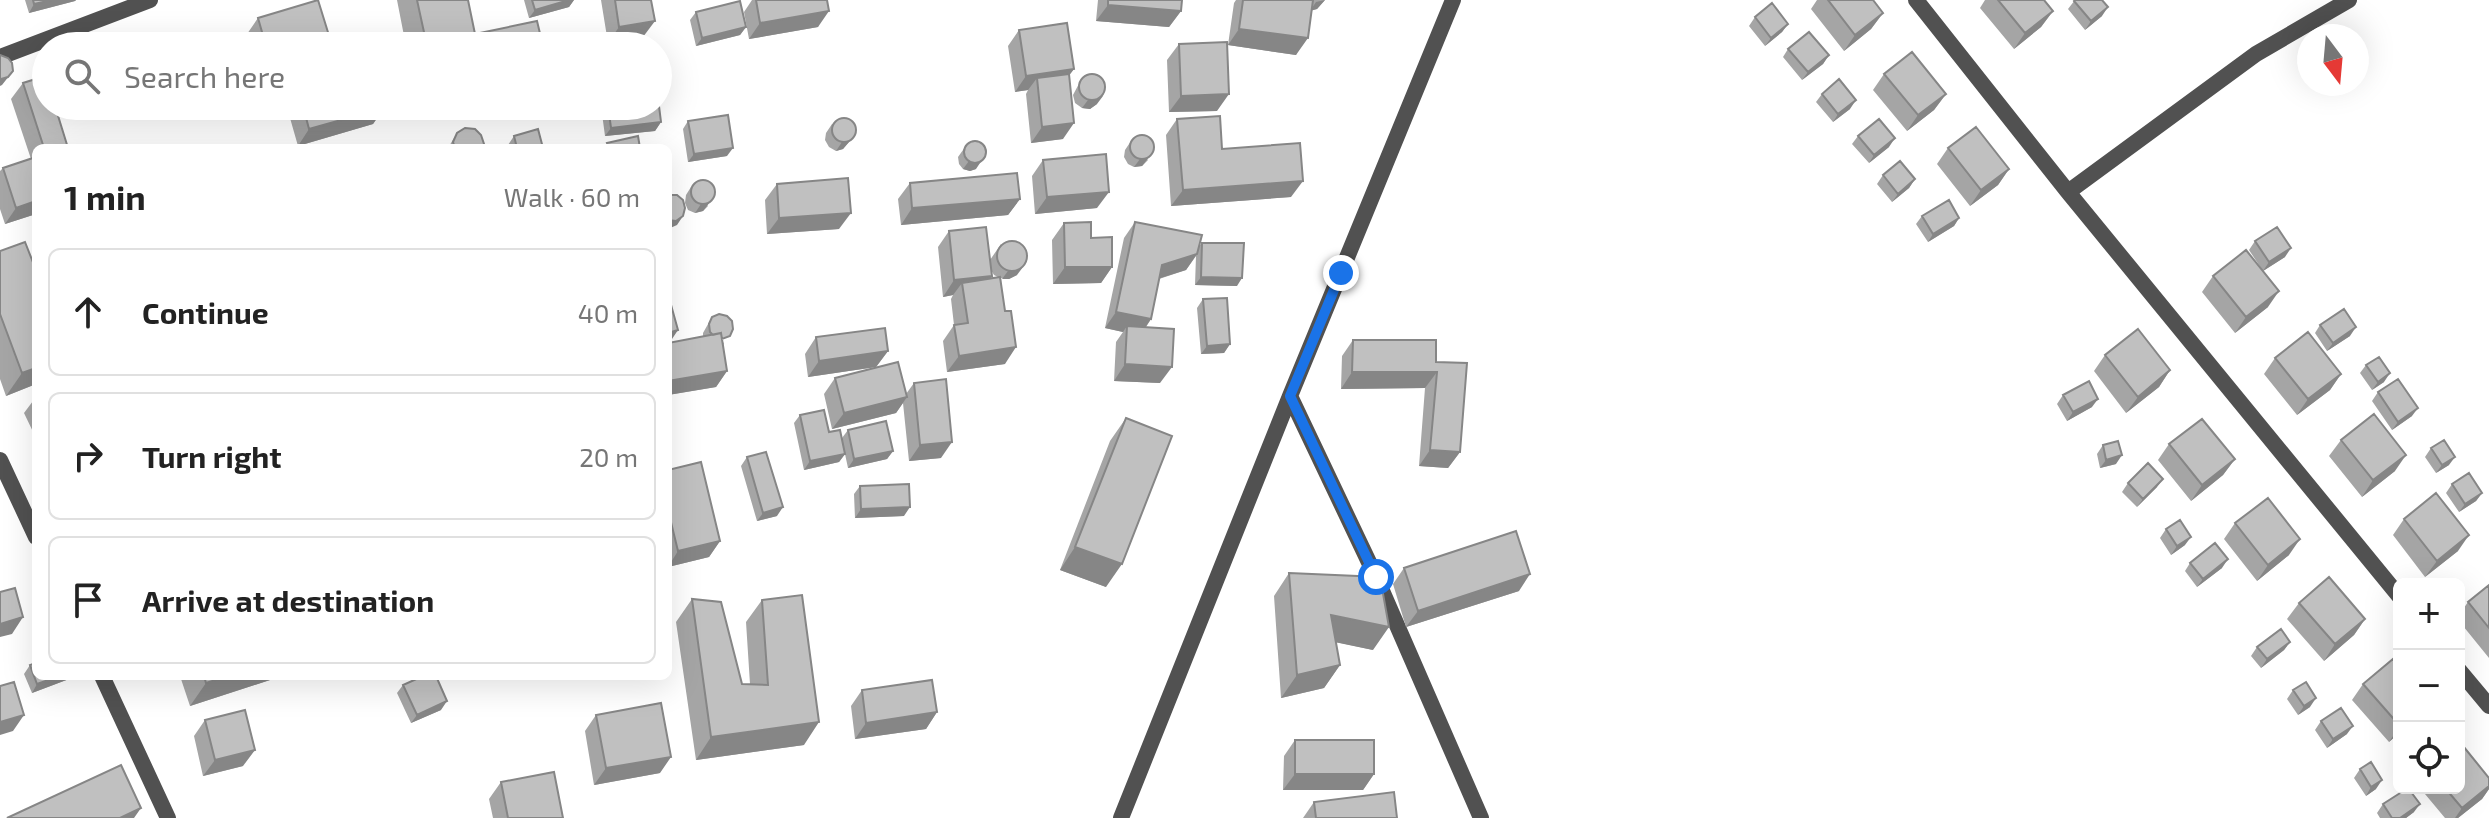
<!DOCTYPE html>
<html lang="en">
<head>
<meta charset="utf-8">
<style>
	:root { --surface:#fff; --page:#f2f2f2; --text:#222; --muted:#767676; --line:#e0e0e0 }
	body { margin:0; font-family:"Exo 2",sans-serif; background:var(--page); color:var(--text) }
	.controls { position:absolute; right:24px; bottom:24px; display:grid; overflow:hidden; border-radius:12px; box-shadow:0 8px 32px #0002 }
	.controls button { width:72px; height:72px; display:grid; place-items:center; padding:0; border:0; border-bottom:2px solid var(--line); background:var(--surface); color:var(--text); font:40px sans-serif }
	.compass { position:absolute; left:2297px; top:24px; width:72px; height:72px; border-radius:50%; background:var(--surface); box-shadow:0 8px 32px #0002; rotate:164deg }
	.stop { position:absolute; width:24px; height:24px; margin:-18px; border:6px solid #1a73e8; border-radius:50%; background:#fff }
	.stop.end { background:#1a73e8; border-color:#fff; box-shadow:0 2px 8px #0008 }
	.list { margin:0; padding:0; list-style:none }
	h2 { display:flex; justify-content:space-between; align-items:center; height:104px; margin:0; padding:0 32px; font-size:34px }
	h2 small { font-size:26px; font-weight:400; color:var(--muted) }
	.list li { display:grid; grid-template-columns:52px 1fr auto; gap:24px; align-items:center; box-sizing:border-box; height:128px; margin:0 16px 16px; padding:0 16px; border:2px solid var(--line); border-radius:12px }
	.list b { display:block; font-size:30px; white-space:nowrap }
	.list em { font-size:26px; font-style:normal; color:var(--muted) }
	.icon { flex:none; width:44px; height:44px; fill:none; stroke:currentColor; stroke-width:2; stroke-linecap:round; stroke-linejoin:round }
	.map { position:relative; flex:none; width:2489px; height:818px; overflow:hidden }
	.search { position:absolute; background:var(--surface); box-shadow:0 8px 32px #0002; left:32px; top:32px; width:640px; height:88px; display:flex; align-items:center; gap:20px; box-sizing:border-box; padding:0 28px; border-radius:44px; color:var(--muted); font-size:30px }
	.panel { position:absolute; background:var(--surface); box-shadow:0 8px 32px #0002; left:32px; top:144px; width:640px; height:536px; border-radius:12px }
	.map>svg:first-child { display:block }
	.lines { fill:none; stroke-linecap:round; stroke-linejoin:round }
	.minor { stroke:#515151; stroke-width:16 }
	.tertiary { stroke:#515151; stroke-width:16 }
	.wall { fill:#a5a5a5; fill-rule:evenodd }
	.shaded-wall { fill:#868686 }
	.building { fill:#c0c0c0; stroke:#868686; stroke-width:2 }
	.route { stroke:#1a73e8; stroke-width:10 }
</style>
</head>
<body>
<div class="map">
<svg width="2489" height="818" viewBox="0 0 2489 818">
	<rect width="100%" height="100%" fill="#fff"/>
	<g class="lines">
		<path class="minor" d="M1916 0 2068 192 2399 596
			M0 57 150 0
			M2068 192 2256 54 2349 0
			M1290 396 1376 577 1481 818
			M2459 670 2489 706
			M1121 818 1290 396 1453 0"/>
		<path class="tertiary" d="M0 460 36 537
			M102 676 168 818"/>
	</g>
	<path class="wall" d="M25 0H76L75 1 29 13Z
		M397 0H468L475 34 543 46H406Z
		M524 0H574L569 7 529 18Z
		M601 0H651L643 37 608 43Z
		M752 0H827L818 27 749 39 744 12Z
		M1098 0H1182L1181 11 1169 27 1096 21Z
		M1236 0H1325L1317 9 1312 10 1296 55 1228 45 1234 3Z
		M1817 0H1873L1883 13 1871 29 1844 51 1811 9Z
		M1985 0H2044L2053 11 2041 27 2014 49 1980 8Z
		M2075 0 2102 16 2085 30 2068 9Z
		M696 12 746 27 740 35 696 46 690 20Z
		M1755 17 1788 24 1782 32 1765 46 1749 26Z
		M258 18 328 46H250L247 34Z
		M1019 30 1074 69 1069 75 1063 139 1031 143 1026 94 1028 90 1015 92 1008 46Z
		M1179 44 1217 111 1169 112 1167 60Z
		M1788 49 1829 55 1823 64 1802 80 1783 57Z
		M1884 74 1946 94 1934 110 1907 131 1873 90Z
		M1082 78 1097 104 1090 109 1082 108 1075 103 1073 95Z
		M23 83 68 148H36V214L5 224 0 209V171L3 168 31 159 11 99Z
		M1822 94 1850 109 1833 122 1816 102Z
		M269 106H384V108L373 124 298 146 290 118 299 106 271 115Z
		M601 106H658L661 122 655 131 605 136Z
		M1177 119 1222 149 1291 197 1171 206 1166 135Z
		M688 121 727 156 688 162 683 129Z
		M832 124 855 135 843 149 836 151 829 147 825 140 826 133Z
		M457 133 482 148H448Z
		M514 136 543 148H509L508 145Z
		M1858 136 1889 147 1869 163 1852 144Z
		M1131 141 1148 160 1142 166 1134 167 1128 164 1124 157 1125 150Z
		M968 143 976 169 970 171 963 169 959 164 958 157Z
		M1948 148 2009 169 1998 185 1970 206 1937 164Z
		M1043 160 1097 208 1035 214 1032 176Z
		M1883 175 1915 179 1909 188 1892 202 1877 184Z
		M910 183 1020 199 1008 215 901 225 898 199Z
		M777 184 839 229 767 234 765 200Z
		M691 187 708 206 703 211 695 213 688 210 685 203 686 195Z
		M1922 216 1959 218 1954 226 1928 242 1916 224Z
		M1135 222 1199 246 1202 243 1237 286 1195 285 1196 256 1186 270 1159 279 1151 319 1146 327 1160 383 1114 381 1116 342 1123 332 1105 328 1124 238Z
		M1064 223 1091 238 1112 267 1101 283 1053 284 1052 240Z
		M949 231 990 260 1001 244 1017 275 1009 279 1001 278 1005 364 947 372 943 341 954 325 951 299 953 295 943 297 938 247ZM991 270 994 275 998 277 990 278Z
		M2255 241 2285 257 2263 271 2249 250Z
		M0 251 36 384 6 396 0 379Z
		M2213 276 2268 307 2235 333 2202 292Z
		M668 294 670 343 703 336V333L712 317 724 344 723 345 727 371 716 387 668 395Z
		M1203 299 1230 344 1224 353 1201 354 1197 308Z
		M2320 325 2350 336 2327 351 2315 333Z
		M816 337 888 351 876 367 808 377 805 354Z
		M1353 340 1436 362 1460 452 1448 468 1419 466 1425 388 1341 389 1342 356Z
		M2105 355 2170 370 2159 387 2126 413 2094 371Z
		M2275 358 2341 374 2330 390 2297 415 2264 374Z
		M2366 365 2384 382 2372 390 2360 373Z
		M835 378 906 394 914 383 941 458 909 461 903 403 896 413 832 429 824 394Z
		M2378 392 2412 416 2392 430 2372 401Z
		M2063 395 2092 407 2067 421 2057 404Z
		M36 397V438L24 413Z
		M800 415 829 432 842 438 848 430 893 451 887 459 848 468 842 440 845 454 839 462 804 470 794 423Z
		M1126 418 1106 587 1060 570 1110 441Z
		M2341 440 2395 471 2362 497 2329 456Z
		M2169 444 2235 459 2223 475 2191 501 2158 460Z
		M2103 445 2116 464 2100 468 2097 454Z
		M2431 448 2449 465 2436 473 2425 457Z
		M747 457 777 516 757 521 741 466Z
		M668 470 720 541 709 557 668 567Z
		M2128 483 2157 487 2137 507 2122 492Z
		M2452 484 2482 493 2476 501 2459 512 2446 493Z
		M860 486 904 516 855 518 854 494Z
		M2404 519 2458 551 2425 577 2393 535Z
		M2235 523 2289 555 2257 581 2224 539Z
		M2166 529 2185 545 2171 555 2160 538Z
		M2190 563 2222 568 2197 587 2185 571Z
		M1404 568 1519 591 1406 627 1393 584Z
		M1289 573 1373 650 1336 642 1340 665 1324 688 1281 698 1274 596Z
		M2489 585V658L2459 621V615L2468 602Z
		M692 599 742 684H750L746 622 762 600 804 745 696 760 676 622Z
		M2299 603 2365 619 2354 635 2324 661 2287 619Z
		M2290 642 2284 650 2261 668 2251 656 2257 647Z
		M30 665 36 676H71L69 679 32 693 24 674Z
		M2399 666V733L2389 742 2352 700 2363 684Z
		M180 676H273L270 680 190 706Z
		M403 685 441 710 411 723 397 693Z
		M862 690 937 712 926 729 855 739 851 706Z
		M2293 690 2310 707 2298 715 2287 699Z
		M596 715 660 773 594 785 585 731Z
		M205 720 243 766 203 776 194 736Z
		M2321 721 2347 734 2327 748 2315 730Z
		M1295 740 1374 774 1363 790H1283L1284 756Z
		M2360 769 2376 789 2366 796 2354 778Z
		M2489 778V789L2482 799 2458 818H2445L2420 788H2459Z
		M501 782 563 818H493L489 799Z
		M1314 802 1397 818H1303Z
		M2383 804 2414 812 2406 818H2380L2377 813Z"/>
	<path class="shaded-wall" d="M52 0H76L75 1 29 13 34 4Z
		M569 0H574L569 7 529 18 535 10Z
		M1325 0 1317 9 1310 11 1316 2Z
		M1108 5 1181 11 1169 27 1096 21Z
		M2108 7 2102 16 2085 30 2091 21Z
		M829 11 818 27 749 39 760 23Z
		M2053 11 2041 27 2014 49 2025 33Z
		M1883 13 1871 29 1844 51 1855 35Z
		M655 21 643 37 608 43 619 27Z
		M1788 24 1782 32 1765 46 1771 38Z
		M746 27 740 35 696 46 702 38Z
		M1239 29 1308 38 1296 55 1228 45Z
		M1829 55 1823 64 1802 80 1808 72Z
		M1074 69 1062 85 1037 78 1028 90 1015 92 1026 76Z
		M13 71 2 85 0 86V79Z
		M1229 94 1217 111 1169 112 1181 96Z
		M1946 94 1934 110 1907 131 1918 115Z
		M1103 96 1097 104 1090 109 1082 108 1088 100Z
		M1856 100 1850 109 1833 122 1838 114Z
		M278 106H299L271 115Z
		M384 108 373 124 298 146 309 129Z
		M661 122 655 131 605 136 611 128Z
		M1074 123 1063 139 1031 143 1042 127Z
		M855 135 843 149 836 151 842 142Z
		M1895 138 1889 147 1869 163 1874 155Z
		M733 148 727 156 688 162 694 154Z
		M1153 152 1142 166 1134 167 1140 159Z
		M982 160 976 169 970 171 963 169 969 161Z
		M2009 169 1998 185 1970 206 1981 190Z
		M1915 179 1909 188 1892 202 1898 194Z
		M1303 181 1291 197 1171 206 1183 190Z
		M1109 192 1097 208 1035 214 1047 197Z
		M714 197 703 211 695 213 701 204Z
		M1020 199 1008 215 901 225 912 208Z
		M36 201V214L5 224 16 208Z
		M851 213 839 229 767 234 779 218Z
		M683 216 677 225 668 229V220Z
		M1959 218 1954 226 1928 242 1933 234Z
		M2291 248 2285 257 2263 271 2269 262Z
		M1197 254 1186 270 1151 281 1162 265Z
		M1023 267 1017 275 1009 279H1002L1008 271Z
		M1065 267H1112L1101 283 1053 284Z
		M992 276 981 292 962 283 953 295 943 297 954 280Z
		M1201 277 1242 278 1237 286 1195 285Z
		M2279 291 2268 307 2235 333 2246 317Z
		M1116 312 1151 319 1140 335 1127 326 1123 332 1105 328Z
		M2356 327 2350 336 2327 351 2333 343Z
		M678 330 668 345V333Z
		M1230 344 1224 353 1201 354 1207 346Z
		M1016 347 1005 364 947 372 959 356Z
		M888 351 876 367 808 377 819 361Z
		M1125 364 1172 367 1160 383 1114 381Z
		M36 368V384L6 396 22 373Z
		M2170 370 2159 387 2126 413 2138 397Z
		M727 371 716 387 668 395V381Z
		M1352 372H1437L1425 388 1341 389Z
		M2390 373 2384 382 2372 390 2378 382Z
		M2341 374 2330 390 2297 415 2308 399Z
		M907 397 896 413 832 429 844 413Z
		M2098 399 2092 407 2067 421 2073 412Z
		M2418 408 2412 416 2392 430 2398 422Z
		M952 442 941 458 909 461 920 445Z
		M1430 450 1460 452 1448 468 1419 466Z
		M893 451 887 459 848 468 854 459Z
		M845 454 839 462 804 470 810 461Z
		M2122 455 2116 464 2100 468 2106 460Z
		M2406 455 2395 471 2362 497 2373 480Z
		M2455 457 2449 465 2436 473 2442 465Z
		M2235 459 2223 475 2191 501 2202 485Z
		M2163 479 2157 487 2137 507 2143 499Z
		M2482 493 2476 501 2459 512 2465 504Z
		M783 507 777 516 757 521 763 513Z
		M910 507 904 516 855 518 861 509Z
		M2469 535 2458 551 2425 577 2437 561Z
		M2191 537 2185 545 2171 555 2177 546Z
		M2300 539 2289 555 2257 581 2268 565Z
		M720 541 709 557 668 567 678 551Z
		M1075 547 1122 564 1106 587 1060 570Z
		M2228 559 2222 568 2197 587 2203 579Z
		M1530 574 1519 591 1406 627 1418 611Z
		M1331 615 1389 627 1373 650 1315 638Z
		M23 617 12 634 0 637V624Z
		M2365 619 2354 635 2324 661 2335 644Z
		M2290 642 2284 650 2261 668 2267 659Z
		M1340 665 1324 688 1281 698 1297 675Z
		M60 676H71L69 679 32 693 37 684Z
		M228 676H273L270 680 190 706 206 683Z
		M2316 698 2310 707 2298 715 2304 706Z
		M447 701 441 710 411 723 417 715Z
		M937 712 926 729 855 739 866 723Z
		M24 715 13 731 0 735V722Z
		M819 722 804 745 696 760 711 737Z
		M2353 726 2347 734 2327 748 2333 739Z
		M2399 727V733L2389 742Z
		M255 750 243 766 203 776 215 760Z
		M671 757 660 773 594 785 606 768Z
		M1295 774H1374L1363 790H1283Z
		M2382 780 2376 789 2366 796 2371 787Z
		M2489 786V789L2482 799 2458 818H2455L2462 808Z
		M2420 804 2414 812 2406 818H2400Z
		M141 808 134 818H120Z"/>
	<path class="building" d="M33 0H52L34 4Z
		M318 0 331 42 317 46H266L258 18Z
		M417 0H468L475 34 537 21 543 46H427Z
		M532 0H569L535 10Z
		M615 0H651L655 21 619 27Z
		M756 0H827L829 11 760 23Z
		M1108 0H1182L1181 11 1108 5Z
		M1243 0H1313L1308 38 1239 29Z
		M1828 0H1873L1883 13 1855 35Z
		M1998 0H2044L2053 11 2025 33Z
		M2075 0H2102L2108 7 2091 21 2074 1Z
		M740 1 746 27 702 38 696 12Z
		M1772 3 1788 24 1771 38 1755 17Z
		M1067 23 1074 69 1026 76 1019 30Z
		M1809 32 1829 55 1808 72 1788 49Z
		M364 37 367 46H331Z
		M1227 42 1229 94 1181 96 1179 44Z
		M1912 52 1946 94 1918 115 1884 74Z
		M0 55 8 58 12 63 13 71 8 77 1 79H0Z
		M1079 87a13 13 0 1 1 26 0a13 13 0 1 1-26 0Z
		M1069 74 1074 123 1042 127 1037 78Z
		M45 76 46 80V106H55L68 148H44L23 83Z
		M1839 79 1856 100 1838 114 1822 94Z
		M658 98 661 122 611 128 608 106H658Z
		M303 106H384V108L309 129Z
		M728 115 733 148 694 154 688 121Z
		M1220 116 1222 149 1300 143 1303 181 1183 190 1177 119Z
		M832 130a12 12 0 1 1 24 0a12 12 0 1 1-24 0Z
		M1879 119 1895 138 1874 155 1858 136Z
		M1976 127 2009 169 1981 190 1948 148Z
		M465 128 475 129 481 135 484 144 482 148H455L453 142 457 133Z
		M538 129 543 148H517L514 136Z
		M1130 147a12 12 0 1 1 24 0a12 12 0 1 1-24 0Z
		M638 136 640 148H609L607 143Z
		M964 152a11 11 0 1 1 22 0a11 11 0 1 1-22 0Z
		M1106 154 1109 192 1047 197 1043 160Z
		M36 157V201L16 208 3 168Z
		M1900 161 1915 179 1898 194 1883 175Z
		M1017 173 1020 199 912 208 910 183Z
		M848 178 851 213 779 218 777 184Z
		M691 192a12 12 0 1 1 24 0a12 12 0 1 1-24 0Z
		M668 195H677L683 200 685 208 683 216 676 221 668 220Z
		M1949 200 1959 218 1933 234 1922 216Z
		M1091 222V238L1112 237V267H1065L1064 223Z
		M1135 222 1202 235 1197 254 1162 265 1151 319 1116 312Z
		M986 227 992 276 954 280 949 231Z
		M2277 227 2291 248 2269 262 2255 241Z
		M997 256a15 15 0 1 1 30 0a15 15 0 1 1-30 0Z
		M25 242 36 270V368L22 373 0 314V251Z
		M1202 243H1244L1242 278 1201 277Z
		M2246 250 2279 291 2246 317 2213 276Z
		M1000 277 1005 311H1011L1016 347 959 356 954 325 968 323 962 283Z
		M668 294 678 330 668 333Z
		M1227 298 1230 344 1207 346 1203 299Z
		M2344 309 2356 327 2333 343 2320 325Z
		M719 314 727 316 732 321 733 329 730 336 722 339 721 333 713 335 710 332 709 324 712 317Z
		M1127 326 1174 329 1172 367 1125 364Z
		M885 328 888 351 819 361 816 337Z
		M2138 329 2170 370 2138 397 2105 355Z
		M2308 332 2341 374 2308 399 2275 358Z
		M721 333 727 371 668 381V343Z
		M1353 340H1436V362L1467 363 1460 452 1430 450 1437 372H1352Z
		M2379 357 2390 373 2378 382 2366 365Z
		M898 362 907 397 844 413 835 378Z
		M946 379 952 442 920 445 914 383Z
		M2398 379 2418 408 2398 422 2378 392Z
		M2089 381 2098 399 2073 412 2063 395Z
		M824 410 829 432 840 430 845 454 810 461 800 415Z
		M2374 414 2406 455 2373 480 2341 440Z
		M1126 418 1172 436 1122 564 1075 547Z
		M2202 419 2235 459 2202 485 2169 444Z
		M886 421 893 451 854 459 848 430Z
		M2444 440 2455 457 2442 465 2431 448Z
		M2118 441 2122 455 2106 460 2103 445Z
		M766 452 783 507 763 513 747 457Z
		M701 462 720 541 678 551 668 510V470Z
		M2148 463 2163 479 2143 499 2128 483Z
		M2469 473 2482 493 2465 504 2452 484Z
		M909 484 910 507 861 509 860 486Z
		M2436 493 2469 535 2437 561 2404 519Z
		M2268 498 2300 539 2268 565 2235 523Z
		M2180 520 2191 537 2177 546 2166 529Z
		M1516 531 1530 574 1418 611 1404 568Z
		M2215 543 2228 559 2203 579 2190 563Z
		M1289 573 1380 577 1389 627 1331 615 1340 665 1297 675Z
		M2329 577 2365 619 2335 644 2299 603Z
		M2489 585V628L2468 602Z
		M15 588 23 617 0 624V592Z
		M802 595 819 722 711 737 692 599 721 602 742 684 768 685 762 600Z
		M2281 629 2290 642 2267 659 2257 647Z
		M2393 659 2399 666V725L2363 684Z
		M36 663V676H60L37 684 30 665Z
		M204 676H228L206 683Z
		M423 676H436L447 701 417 715 403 685Z
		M932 680 937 712 866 723 862 690Z
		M14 682 24 715 0 722V686Z
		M2306 682 2316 698 2304 706 2293 690Z
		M661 703 671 757 606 768 596 715Z
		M2341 708 2353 726 2333 739 2321 721Z
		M245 710 255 750 215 760 205 720Z
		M1295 740H1374V774H1295Z
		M2459 741 2489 778V786L2462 808 2445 788H2459Z
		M2371 762 2382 780 2371 787 2360 769Z
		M121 765 141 808 120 818H7Z
		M554 772 563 818H508L501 782Z
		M2408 788 2420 804 2400 818H2392L2383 804Z
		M1394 792 1397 818H1316L1314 802Z"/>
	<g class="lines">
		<path class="route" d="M1341 273 1290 396 1376 577"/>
	</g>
</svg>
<div class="controls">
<button>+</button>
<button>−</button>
<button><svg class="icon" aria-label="locate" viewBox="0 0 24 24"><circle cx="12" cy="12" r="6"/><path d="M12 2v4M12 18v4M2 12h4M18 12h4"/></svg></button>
</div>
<svg class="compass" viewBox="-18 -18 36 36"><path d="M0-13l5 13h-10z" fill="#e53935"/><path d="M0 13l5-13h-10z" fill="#767676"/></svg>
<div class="stop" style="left:1376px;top:577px"></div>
<div class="stop end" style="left:1341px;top:273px"></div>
<div class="search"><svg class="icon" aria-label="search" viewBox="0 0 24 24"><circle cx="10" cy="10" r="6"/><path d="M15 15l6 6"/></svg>Search here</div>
<section class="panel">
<h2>1 min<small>Walk · 60 m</small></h2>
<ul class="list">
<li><svg class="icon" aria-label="ahead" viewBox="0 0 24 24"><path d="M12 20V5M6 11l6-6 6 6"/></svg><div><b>Continue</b></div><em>40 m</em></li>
<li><svg class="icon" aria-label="right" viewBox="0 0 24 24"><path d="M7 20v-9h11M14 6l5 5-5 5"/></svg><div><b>Turn right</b></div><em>20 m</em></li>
<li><svg class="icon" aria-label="arrive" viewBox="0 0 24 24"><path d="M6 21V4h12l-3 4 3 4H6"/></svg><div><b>Arrive at destination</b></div></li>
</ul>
</section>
</div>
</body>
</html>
